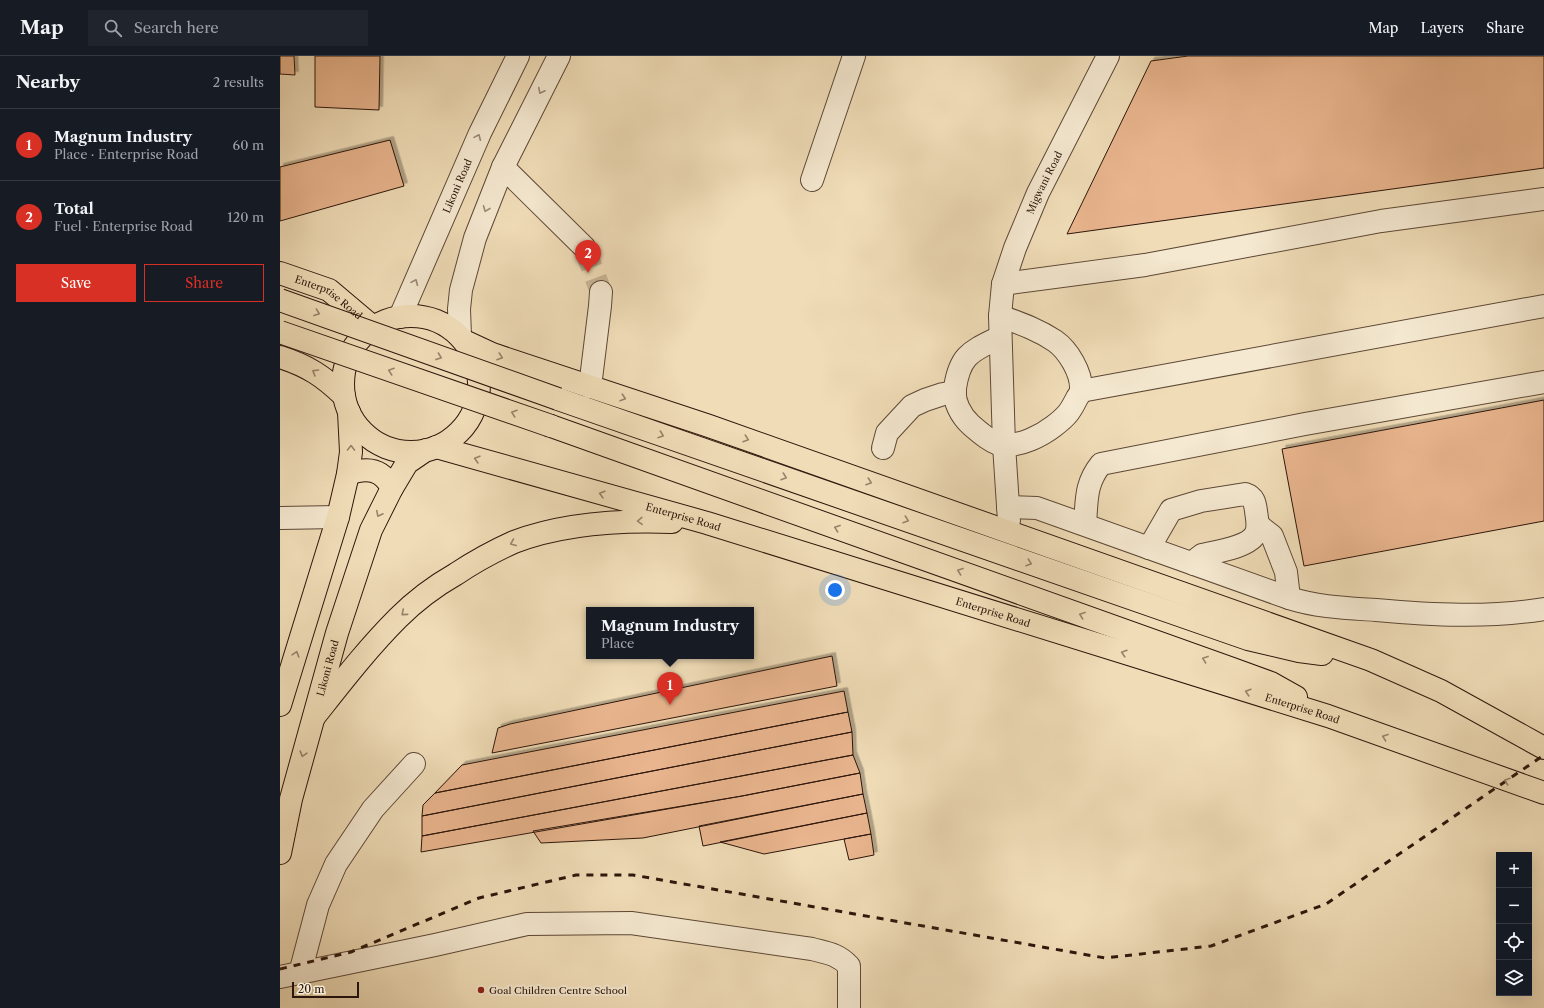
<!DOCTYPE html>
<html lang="en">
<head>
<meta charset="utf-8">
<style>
	:root { --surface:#171b24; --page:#20242c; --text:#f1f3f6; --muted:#9ea1a6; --line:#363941; --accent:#d93025 }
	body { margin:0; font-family:"Libre Caslon Text",serif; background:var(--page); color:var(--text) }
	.controls { position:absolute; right:12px; bottom:12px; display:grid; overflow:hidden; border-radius:0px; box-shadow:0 4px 16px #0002 }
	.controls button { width:36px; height:36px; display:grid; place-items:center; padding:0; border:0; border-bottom:1px solid var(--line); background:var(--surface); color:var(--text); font:20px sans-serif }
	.scale { position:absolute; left:12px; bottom:10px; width:67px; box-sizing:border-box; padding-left:4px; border:2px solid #2c160b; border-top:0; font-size:11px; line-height:14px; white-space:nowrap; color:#2c160b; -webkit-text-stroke:3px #f5e9d1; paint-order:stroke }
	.you { position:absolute; left:555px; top:534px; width:14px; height:14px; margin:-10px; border:3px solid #fff; border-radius:50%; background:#1a73e8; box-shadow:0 0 0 6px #1a73e833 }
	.badge { display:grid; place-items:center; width:26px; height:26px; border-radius:50%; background:var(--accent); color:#fff; font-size:13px; font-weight:700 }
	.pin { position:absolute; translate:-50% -33px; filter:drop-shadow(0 1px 2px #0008) }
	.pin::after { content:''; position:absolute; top:21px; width:14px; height:12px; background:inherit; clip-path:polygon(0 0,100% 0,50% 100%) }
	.popup { position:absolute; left:306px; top:551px; width:168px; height:52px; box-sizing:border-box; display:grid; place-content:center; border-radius:0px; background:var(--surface); filter:drop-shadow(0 1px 3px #0005); font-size:13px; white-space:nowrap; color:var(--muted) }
	.popup b { font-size:15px; color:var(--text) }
	.popup::after { content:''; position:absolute; left:50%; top:100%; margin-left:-8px; border:8px solid transparent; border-top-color:var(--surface) }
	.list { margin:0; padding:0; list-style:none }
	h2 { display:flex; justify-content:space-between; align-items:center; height:52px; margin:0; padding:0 16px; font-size:17px }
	h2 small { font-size:13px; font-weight:400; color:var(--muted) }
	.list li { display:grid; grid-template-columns:26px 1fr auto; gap:12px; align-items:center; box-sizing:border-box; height:72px; padding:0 16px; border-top:1px solid var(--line) }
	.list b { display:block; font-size:15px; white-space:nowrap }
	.list p { margin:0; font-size:13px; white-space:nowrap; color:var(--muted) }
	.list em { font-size:13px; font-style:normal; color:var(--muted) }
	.actions { display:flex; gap:8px; padding:12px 16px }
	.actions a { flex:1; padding:9px 0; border:1px solid var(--accent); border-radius:0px; text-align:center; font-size:14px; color:var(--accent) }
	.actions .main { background:var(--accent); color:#fff }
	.icon { flex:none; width:22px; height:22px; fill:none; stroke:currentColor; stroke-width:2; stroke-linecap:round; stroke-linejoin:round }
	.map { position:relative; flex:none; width:1264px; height:952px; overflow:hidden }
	header { display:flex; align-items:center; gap:24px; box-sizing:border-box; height:56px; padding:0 20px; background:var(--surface); border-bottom:1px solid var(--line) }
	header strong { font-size:19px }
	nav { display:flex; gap:22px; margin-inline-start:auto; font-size:14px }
	.search { width:280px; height:36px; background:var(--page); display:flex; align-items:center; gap:10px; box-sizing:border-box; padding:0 14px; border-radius:0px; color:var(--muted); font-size:15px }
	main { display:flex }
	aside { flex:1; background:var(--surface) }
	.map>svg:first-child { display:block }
	.building { fill:#e9b58e; stroke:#2c160b; filter:url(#shadow) }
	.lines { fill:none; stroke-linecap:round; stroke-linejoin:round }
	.minor-tunnel { stroke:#c9b595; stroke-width:22; stroke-dasharray:22 11; stroke-linecap:butt }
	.minor-casing { stroke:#5d4836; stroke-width:24 }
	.major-casing { stroke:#2c160b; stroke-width:24 }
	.minor { stroke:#f5e9d1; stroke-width:22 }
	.major { stroke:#f0ddb8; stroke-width:22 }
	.rail { stroke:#2c160b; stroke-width:3; stroke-dasharray:7 7; stroke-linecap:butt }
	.major-bridge-casing { stroke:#2c160b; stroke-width:24; stroke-linecap:butt }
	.major-bridge { stroke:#f0ddb8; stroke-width:22 }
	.oneway { stroke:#9b8a78 }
	.oneway2 { stroke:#98836a }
	.poi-dot { fill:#8f2418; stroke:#f5e9d1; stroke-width:1.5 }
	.labels { text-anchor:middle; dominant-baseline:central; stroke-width:4; stroke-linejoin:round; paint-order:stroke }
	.street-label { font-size:10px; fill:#2c160b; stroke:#f5e9d1 }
	.poi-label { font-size:10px; fill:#2c160b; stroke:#f5e9d1; text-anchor:start }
</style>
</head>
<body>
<header>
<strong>Map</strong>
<div class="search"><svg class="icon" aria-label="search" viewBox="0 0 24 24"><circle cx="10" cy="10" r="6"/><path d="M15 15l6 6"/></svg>Search here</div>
<nav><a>Map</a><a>Layers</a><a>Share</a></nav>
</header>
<main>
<aside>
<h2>Nearby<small>2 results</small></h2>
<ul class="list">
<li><span class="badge">1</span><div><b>Magnum Industry</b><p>Place · Enterprise Road</p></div><em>60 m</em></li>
<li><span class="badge">2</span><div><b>Total</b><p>Fuel · Enterprise Road</p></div><em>120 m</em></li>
</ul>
<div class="actions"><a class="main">Save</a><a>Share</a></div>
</aside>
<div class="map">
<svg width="1264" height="952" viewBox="0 0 1264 952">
	<defs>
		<filter id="shadow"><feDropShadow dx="3.5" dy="-3.5" stdDeviation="0" flood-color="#0004"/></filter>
	</defs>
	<rect width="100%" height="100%" fill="#f0ddb8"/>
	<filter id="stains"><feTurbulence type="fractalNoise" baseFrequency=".005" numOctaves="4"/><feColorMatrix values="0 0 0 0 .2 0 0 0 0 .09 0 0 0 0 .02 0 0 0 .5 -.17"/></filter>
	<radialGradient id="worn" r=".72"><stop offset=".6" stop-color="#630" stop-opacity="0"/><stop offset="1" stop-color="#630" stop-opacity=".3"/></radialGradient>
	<path class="building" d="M0 0H14L15 19 0 18Z
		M35 0H100L99 54 35 51Z
		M908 0H1264V112L787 178 871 5Z
		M110 84 124 130 0 165V111Z
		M1264 344V465L1024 510 1002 393Z
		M552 600 557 630 212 697 218 672 230 668Z
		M564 635 568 656 155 737 182 709Z
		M568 656 572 676 142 760 143 749 155 737Z
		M572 676 573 699 142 780V760Z
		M573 699 580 717 462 740 141 796 142 780Z
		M580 717 583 738 363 782 261 787 253 775 462 740Z
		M583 738 587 757 423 790 419 770Z
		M587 757 591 778 484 798 440 786Z
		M591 778 594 799 569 804 564 783Z"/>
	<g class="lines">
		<path class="minor-tunnel" d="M304 191 321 236"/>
		<defs>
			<g id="minor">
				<path d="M223 111 304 191"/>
				<path d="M532 124 574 0"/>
				<path d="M723 228 865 209 1101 165 1264 143"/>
				<path d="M720 260C739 267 757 273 775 285 788 294 802 317 801 334 801 337 798 340 797 342 790 356 787 360 774 370 761 380 741 390 724 389 714 389 699 376 691 369 681 360 673 345 675 332 680 298 692 295 720 281"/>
				<path id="s1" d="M120 261 200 77 238 0"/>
				<path d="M180 280 179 253 181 234 195 182 223 111 279 0"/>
				<path d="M310 331 320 250 321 236"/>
				<path d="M801 335 1264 250"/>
				<path d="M603 392 607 377 632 350 645 344 663 338 675 336"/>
				<path d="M728 451 757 452 1009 542C1037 551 1066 552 1096 554 1152 559 1209 562 1264 553"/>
				<path d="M0 462 58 461"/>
				<path id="s2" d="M729 465 724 389 720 260 723 228 735 192 758 137 828 0"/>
				<path d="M805 468C807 444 805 428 821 408L1025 368 1264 326"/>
				<path d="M978 469 992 480 1006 516 1009 542"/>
				<path d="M869 492 891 454 921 445 965 438C974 441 975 447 976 455 977 463 979 470 976 477 970 491 935 496 922 499L918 502 914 508"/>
				<path d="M20 917 38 849 56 808 93 753 134 708"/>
				<path d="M0 921 155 889 247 868 351 867 532 893C547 897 558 898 569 910V952"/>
			</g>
			<g id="major">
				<path id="s3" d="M0 217 49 234 94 272"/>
				<circle cx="131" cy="328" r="68"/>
				<path d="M184 285 212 298 429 370 1091 604 1161 635 1264 692"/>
				<path d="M0 301C28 310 43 320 64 340"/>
				<path d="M278 343 968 583 1019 595 1042 598"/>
				<path d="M271 370 950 612 991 627 1016 641"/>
				<path id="s4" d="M156 391 427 467 1048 660 1264 737"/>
				<path d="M68 418C87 411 102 413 112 432"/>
				<path d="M0 649 58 461 68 418 71 396 69 356"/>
				<path d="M34 661C61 627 87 593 118 562 135 545 155 530 176 518 194 506 214 495 234 486 284 467 339 464 392 466"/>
				<path id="s5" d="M0 797 11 743 57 577 91 474 112 432 127 407 146 394"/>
			</g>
		</defs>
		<use href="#minor" class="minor-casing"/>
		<use href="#major" class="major-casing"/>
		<use href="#minor" class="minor"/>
		<use href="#major" class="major"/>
		<path class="rail" d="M0 913 71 896 199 842 296 819H353L825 902 931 890 1046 848 1264 699"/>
		<defs>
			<path id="major-bridge" d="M0 244 278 343
				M0 276 271 370"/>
		</defs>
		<use href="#major-bridge" class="major-bridge-casing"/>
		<use href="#major-bridge" class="major-bridge"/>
	</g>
	<defs><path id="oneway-chevron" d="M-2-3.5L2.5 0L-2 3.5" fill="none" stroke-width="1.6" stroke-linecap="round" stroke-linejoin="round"/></defs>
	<g class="oneway">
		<use href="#oneway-chevron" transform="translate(261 35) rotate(117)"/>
		<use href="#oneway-chevron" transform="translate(198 81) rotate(-66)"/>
		<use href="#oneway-chevron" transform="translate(206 153) rotate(112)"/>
		<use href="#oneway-chevron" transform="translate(135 226) rotate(-66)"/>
	</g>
	<g class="oneway2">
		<use href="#oneway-chevron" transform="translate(37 257) rotate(20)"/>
		<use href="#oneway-chevron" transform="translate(159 301) rotate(20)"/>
		<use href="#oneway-chevron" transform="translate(220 301) rotate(19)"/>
		<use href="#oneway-chevron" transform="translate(111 315) rotate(-161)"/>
		<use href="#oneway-chevron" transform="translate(35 316) rotate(-149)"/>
		<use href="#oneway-chevron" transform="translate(343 342) rotate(18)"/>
		<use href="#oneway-chevron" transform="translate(234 357) rotate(-161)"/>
		<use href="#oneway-chevron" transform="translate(381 379) rotate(19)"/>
		<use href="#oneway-chevron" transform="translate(466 383) rotate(19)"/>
		<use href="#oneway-chevron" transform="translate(71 392) rotate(-89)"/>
		<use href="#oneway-chevron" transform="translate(197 403) rotate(-164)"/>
		<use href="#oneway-chevron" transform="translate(504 421) rotate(19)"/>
		<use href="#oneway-chevron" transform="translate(589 426) rotate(19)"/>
		<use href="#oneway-chevron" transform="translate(322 438) rotate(-164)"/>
		<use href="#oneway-chevron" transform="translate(99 458) rotate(117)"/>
		<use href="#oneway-chevron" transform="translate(626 464) rotate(19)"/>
		<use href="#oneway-chevron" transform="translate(360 465) rotate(178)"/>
		<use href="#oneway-chevron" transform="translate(557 472) rotate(-160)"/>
		<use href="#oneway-chevron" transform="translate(233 487) rotate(158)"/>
		<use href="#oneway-chevron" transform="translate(749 507) rotate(19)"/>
		<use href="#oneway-chevron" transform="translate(680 515) rotate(-160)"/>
		<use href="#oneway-chevron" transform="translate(124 557) rotate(140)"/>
		<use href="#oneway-chevron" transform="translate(802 559) rotate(-160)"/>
		<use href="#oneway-chevron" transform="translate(844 597) rotate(-163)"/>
		<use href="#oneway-chevron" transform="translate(16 598) rotate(-73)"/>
		<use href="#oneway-chevron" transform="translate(925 603) rotate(-160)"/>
		<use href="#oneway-chevron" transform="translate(968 636) rotate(-163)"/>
		<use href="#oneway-chevron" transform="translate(1105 681) rotate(-160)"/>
		<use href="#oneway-chevron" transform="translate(23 698) rotate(106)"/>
		<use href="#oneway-chevron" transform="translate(1227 725) rotate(-161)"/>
	</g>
	<circle class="poi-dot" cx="201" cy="934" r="4"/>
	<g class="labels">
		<g class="street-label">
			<text stroke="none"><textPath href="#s2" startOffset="347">Migwani Road</textPath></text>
			<text stroke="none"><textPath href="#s1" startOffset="143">Likoni Road</textPath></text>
			<text stroke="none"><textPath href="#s3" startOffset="55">Enterprise Road</textPath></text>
			<text stroke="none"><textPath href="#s4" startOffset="257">Enterprise Road</textPath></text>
			<text stroke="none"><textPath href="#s4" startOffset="581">Enterprise Road</textPath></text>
			<text stroke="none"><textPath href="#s5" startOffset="191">Likoni Road</textPath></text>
			<text stroke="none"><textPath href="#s4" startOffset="905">Enterprise Road</textPath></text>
		</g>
		<g class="poi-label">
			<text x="209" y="934">Goal Children Centre School</text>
		</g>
	</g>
	<rect width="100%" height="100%" filter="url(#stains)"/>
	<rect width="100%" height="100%" fill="url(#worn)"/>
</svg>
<div class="controls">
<button>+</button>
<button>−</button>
<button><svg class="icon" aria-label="locate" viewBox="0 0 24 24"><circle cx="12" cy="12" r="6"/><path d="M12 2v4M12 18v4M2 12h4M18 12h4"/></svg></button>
<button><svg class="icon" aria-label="layers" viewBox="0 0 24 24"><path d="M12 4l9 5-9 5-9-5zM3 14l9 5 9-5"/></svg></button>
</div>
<div class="scale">20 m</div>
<div class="you"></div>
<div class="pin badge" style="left:390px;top:649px">1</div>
<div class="popup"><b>Magnum Industry</b>Place</div>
<div class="pin badge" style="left:308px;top:217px">2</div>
</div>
</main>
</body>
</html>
